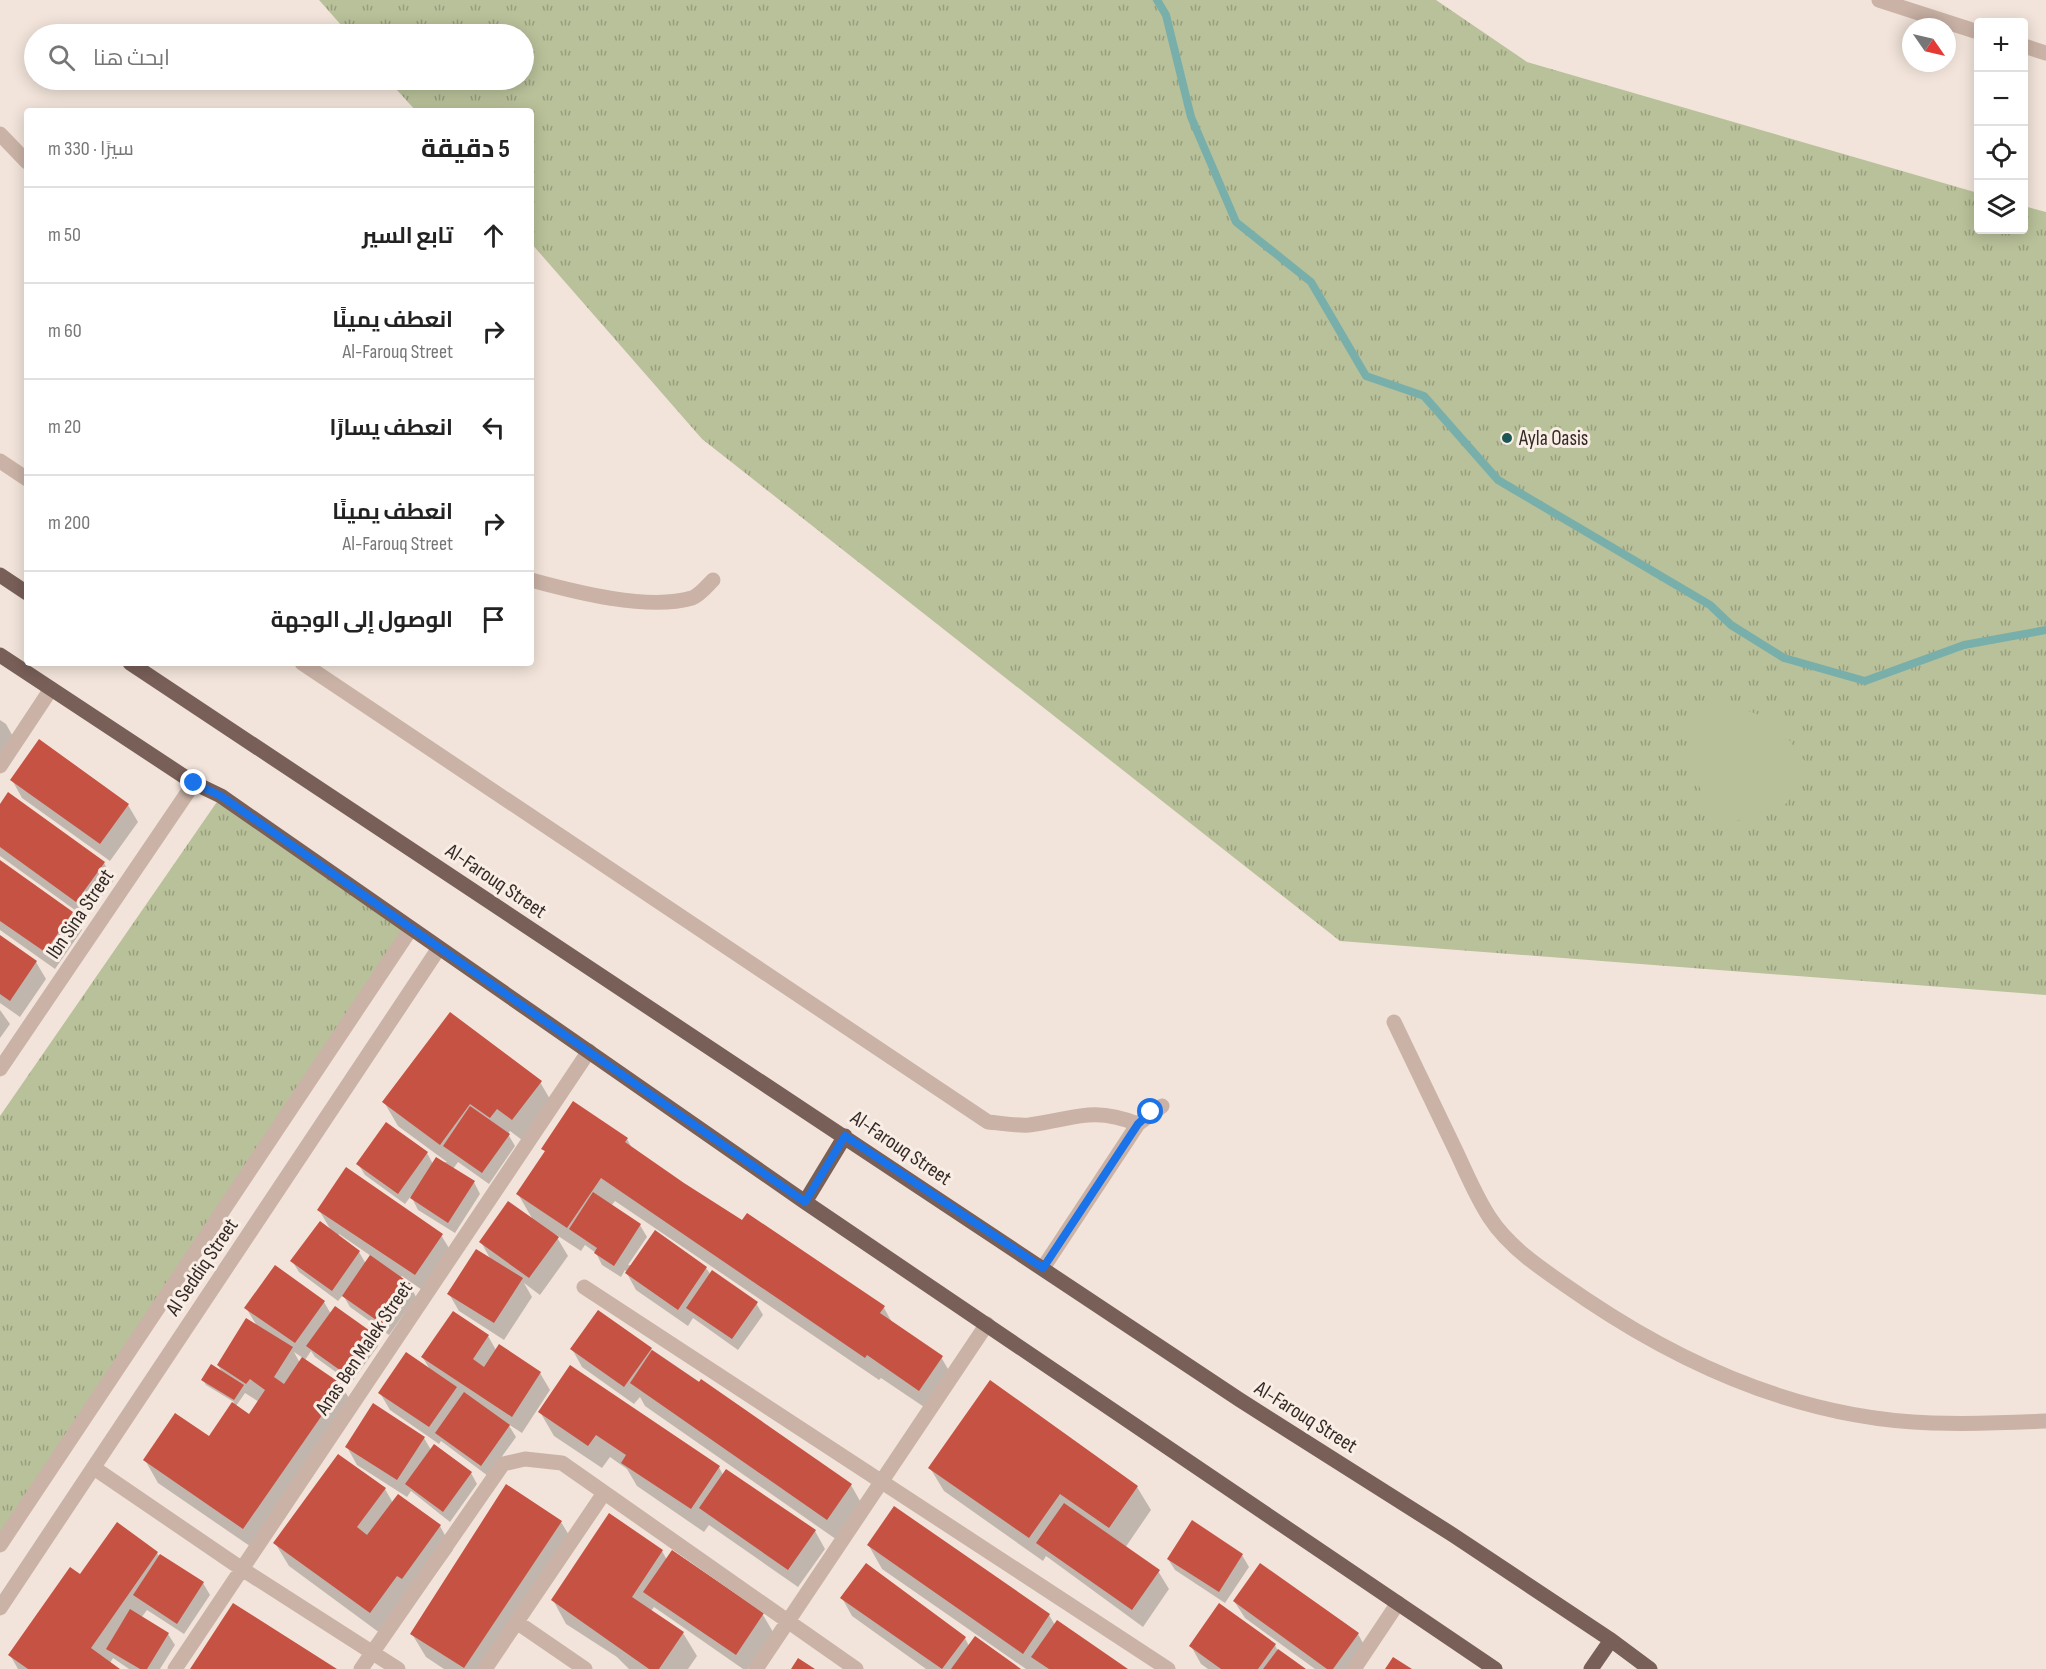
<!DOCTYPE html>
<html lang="ar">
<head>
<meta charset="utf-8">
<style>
	:root { --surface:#fff; --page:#f2f2f2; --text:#222; --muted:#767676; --line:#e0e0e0 }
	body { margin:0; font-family:"Sofia Sans Condensed",Cairo,sans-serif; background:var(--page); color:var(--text); direction:rtl }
	.controls { position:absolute; right:18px; top:18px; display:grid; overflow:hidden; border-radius:6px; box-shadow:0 3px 15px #0003 }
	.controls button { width:54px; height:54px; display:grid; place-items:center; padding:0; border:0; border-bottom:2px solid var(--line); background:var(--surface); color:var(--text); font:30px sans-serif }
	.compass { position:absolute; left:1902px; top:18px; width:54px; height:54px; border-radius:50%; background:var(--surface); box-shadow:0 3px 15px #0003; rotate:124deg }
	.stop { position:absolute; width:18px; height:18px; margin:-14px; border:4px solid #1a73e8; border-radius:50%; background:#fff }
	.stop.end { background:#1a73e8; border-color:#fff; box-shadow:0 2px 6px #0008 }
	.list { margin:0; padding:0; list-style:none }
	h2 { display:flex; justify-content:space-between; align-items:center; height:78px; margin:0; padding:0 24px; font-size:26px }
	h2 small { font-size:20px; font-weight:400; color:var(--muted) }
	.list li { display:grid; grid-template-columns:39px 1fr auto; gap:18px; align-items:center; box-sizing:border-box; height:96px; padding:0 24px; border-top:2px solid var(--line) }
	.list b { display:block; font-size:22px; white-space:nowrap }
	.list p { margin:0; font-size:20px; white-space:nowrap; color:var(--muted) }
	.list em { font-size:20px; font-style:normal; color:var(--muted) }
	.icon { flex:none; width:33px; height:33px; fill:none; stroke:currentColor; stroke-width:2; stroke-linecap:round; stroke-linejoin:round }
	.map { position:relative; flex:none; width:2046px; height:1669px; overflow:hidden; direction:ltr }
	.search { position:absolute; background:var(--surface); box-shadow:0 3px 15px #0003; left:24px; top:24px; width:510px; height:66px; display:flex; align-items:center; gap:15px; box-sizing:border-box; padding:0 21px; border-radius:33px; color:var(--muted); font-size:22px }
	.panel { position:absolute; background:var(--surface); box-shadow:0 3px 15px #0003; left:24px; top:108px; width:510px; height:558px; border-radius:6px; direction:rtl }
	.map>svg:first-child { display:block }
	.grass { fill:url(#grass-tufts) }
	.pitch { fill:#b9c19a }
	.shadow { fill:#0003; fill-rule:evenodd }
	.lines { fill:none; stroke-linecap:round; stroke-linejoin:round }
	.stream { stroke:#79afaa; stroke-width:8 }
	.building { fill:#c65243 }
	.minor { stroke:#cab2a6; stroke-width:15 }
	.major { stroke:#785f58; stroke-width:15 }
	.route { stroke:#1a73e8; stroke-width:8 }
	.poi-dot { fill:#1c5754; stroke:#f9eee6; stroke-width:2 }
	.labels { text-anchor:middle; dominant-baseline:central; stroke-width:6; stroke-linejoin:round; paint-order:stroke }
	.poi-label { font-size:21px; fill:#362a27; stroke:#f9eee6; text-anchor:start }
	.street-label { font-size:21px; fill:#362a27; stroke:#f9eee6 }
</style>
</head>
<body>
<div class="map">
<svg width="2046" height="1669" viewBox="0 0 2046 1669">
	<defs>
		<pattern id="grass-tufts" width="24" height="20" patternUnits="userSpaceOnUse" patternTransform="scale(1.5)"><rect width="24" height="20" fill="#b9c19a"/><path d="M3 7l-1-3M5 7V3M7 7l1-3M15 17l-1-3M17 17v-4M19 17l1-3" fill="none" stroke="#979d7e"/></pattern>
	</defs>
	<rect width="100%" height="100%" fill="#f2e4da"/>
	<path class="grass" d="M319 0H1436L1527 62 1978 193V230H2024V206L2046 212V995L1340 941 702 439 531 243V111H416L388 80H524V34H349Z
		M221 796 410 930 0 1545V1116Z"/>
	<path class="pitch" d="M1719 700 1775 721 1813 772 1782 808 1721 825 1691 772 1692 719Z"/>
	<path class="shadow" d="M0 720 6 724 16 742 0 764Z
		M12 780 128 805 138 822 110 861 22 798Z
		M0 806 104 863 114 880 86 918 0 856Z
		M0 862 72 913 82 930 55 969 0 930Z
		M0 937 36 962 46 979 20 1017 0 1003Z
		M0 1010 10 1024 0 1038Z
		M540 1082 554 1106 526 1143 510 1131 508 1134 515 1146 489 1184 458 1162 453 1169 474 1182 480 1194 455 1233 418 1210 411 1196 405 1204 365 1175 358 1164 427 1153 433 1164 447 1162 398 1126 384 1102Z
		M627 1139 633 1150 683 1184 884 1308 893 1324 941 1357 955 1381 933 1413 881 1378 879 1380 615 1201 611 1206 640 1225 647 1237 628 1265 706 1268 711 1275 756 1303 763 1315 738 1350 693 1318 688 1326 636 1290 625 1270 621 1277 602 1265 596 1253 585 1245 581 1251 555 1234 568 1256 540 1295 524 1283 532 1297 504 1340 459 1311 449 1294 491 1260 481 1242 533 1220 518 1194 546 1153 543 1149Z
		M319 1210 441 1235 452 1253 425 1292 402 1276 400 1278 410 1285 416 1297 389 1335 350 1307 343 1295 338 1301 299 1272 292 1261 332 1232ZM339 1234 371 1256 366 1264 359 1252 338 1236Z
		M324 1302 331 1314 372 1334 378 1346 351 1383 315 1357 311 1351 305 1360 342 1386 355 1409 257 1551 158 1483 145 1460 209 1438 234 1402 206 1385 203 1380 223 1374 218 1365 257 1326 246 1308ZM294 1352 303 1358 300 1363ZM245 1393 259 1402 250 1416 236 1406Z
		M488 1336 496 1350 540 1373 550 1390 522 1433 508 1424 516 1437 488 1476 441 1441 439 1444 390 1410 380 1393 431 1371 423 1358Z
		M572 1349H651L851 1485 864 1508 840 1542 645 1406 640 1397 634 1404 582 1367Z
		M540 1412 719 1467 723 1475 815 1531 825 1549 798 1587 709 1525 704 1532 637 1486 627 1469 610 1457 602 1468 554 1436Z
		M424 1438 431 1450 471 1473 477 1484 450 1522 411 1491 407 1497 357 1465 347 1447Z
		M930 1468 1137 1487 1151 1510 1125 1548 1158 1571 1169 1589 1143 1627 1046 1556 1043 1561 944 1491Z
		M385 1489 393 1503 440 1526 453 1550 416 1601 384 1636 289 1566 275 1543Z
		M895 1508 1049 1615 1055 1625 1126 1669H1026L882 1569 869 1546Z
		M561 1522 575 1545 492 1669H444L426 1657 412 1634Z
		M662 1551 667 1560 672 1553 763 1615 773 1632 748 1669H743L654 1607 651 1611 683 1633 697 1656 688 1669H629L617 1657 566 1624 553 1600Z
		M157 1553 160 1557 203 1583 210 1595 184 1634 147 1610 141 1618 168 1634 175 1645 160 1669H129L113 1658 110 1663 117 1669H18L10 1655 81 1576Z
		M1242 1555 1249 1567 1225 1603 1175 1570 1168 1559Z
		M842 1598 965 1638 969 1646 1019 1669H926L852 1616Z
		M1234 1601 1358 1634 1368 1652 1356 1669H1315L1245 1618Z
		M1275 1645 1278 1651 1303 1669H1208L1201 1664 1191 1646Z"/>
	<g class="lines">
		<path class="stream" d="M1157 0 1166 15 1191 117 1236 222 1311 282 1366 376 1424 396 1498 480 1710 605 1731 625 1784 658 1865 681 1964 645 2046 630"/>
	</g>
	<path class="building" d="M39 739 129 804 100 844 10 780Z
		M8 792 105 862 76 902 0 847V804Z
		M0 860 73 912 45 952 0 921Z
		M0 935 37 961 10 1001 0 994Z
		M450 1012 542 1081 512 1120 497 1109 490 1118 470 1104 440 1145 382 1102Z
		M573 1101 628 1138 625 1142 684 1183 742 1220 747 1213 885 1306 880 1313 943 1356 919 1391 867 1355 865 1358 601 1178 567 1228 516 1194 545 1151 541 1149Z
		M470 1106 510 1134 482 1173 443 1146Z
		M386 1122 428 1152 398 1194 356 1164Z
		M436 1157 475 1181 448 1223 410 1198Z
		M346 1167 443 1234 415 1275 317 1210Z
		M593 1192 641 1224 614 1266 594 1253 597 1248 569 1229Z
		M508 1201 559 1237 529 1278 479 1242Z
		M320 1221 360 1251 332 1291 290 1261Z
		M655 1230 707 1267 678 1310 625 1273Z
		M476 1249 523 1278 494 1323 447 1294Z
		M370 1255 411 1284 382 1324 342 1296Z
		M275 1265 325 1301 295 1343 244 1308Z
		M712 1270 758 1302 732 1339 686 1308Z
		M335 1306 373 1333 344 1373 306 1346Z
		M598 1310 652 1348 624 1387 570 1349Z
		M453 1311 489 1335 473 1359 484 1367 499 1344 541 1372 512 1417 421 1357Z
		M246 1318 293 1347 274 1377 284 1384 302 1357 343 1385 243 1529 143 1460 175 1413 209 1436 232 1402 249 1414 265 1390 250 1379 246 1384 217 1365Z
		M652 1350 699 1382 701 1379 852 1484 827 1520 630 1383Z
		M406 1352 457 1387 429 1427 378 1393Z
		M211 1364 244 1385 234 1400 201 1380Z
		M570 1365 720 1466 691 1509 621 1463 626 1455 596 1435 588 1446 538 1412Z
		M990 1380 1138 1486 1109 1528 1060 1494 1029 1538 928 1468Z
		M464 1392 510 1425 481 1466 435 1433Z
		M373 1403 425 1437 397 1480 345 1447Z
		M434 1444 472 1472 443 1512 405 1484Z
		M338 1454 386 1488 357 1527 367 1535 398 1494 441 1525 402 1579 397 1576 370 1613 273 1543Z
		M726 1469 816 1530 788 1570 699 1508Z
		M506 1484 562 1521 464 1668 410 1634Z
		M1064 1503 1160 1570 1132 1610 1036 1543Z
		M894 1506 1050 1614 1023 1654 867 1545Z
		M609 1513 663 1550 632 1597 684 1632 659 1669H649L551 1600Z
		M1192 1520 1243 1554 1219 1592 1167 1559Z
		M117 1522 158 1552 91 1648 120 1669H28L8 1655 70 1567 80 1574Z
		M672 1550 764 1613 736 1655 643 1592Z
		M160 1554 204 1582 177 1624 133 1595Z
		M866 1563 966 1637 942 1669 840 1598Z
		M1260 1563 1359 1633 1333 1669H1327L1233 1601Z
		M233 1603 337 1669H190Z
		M1219 1603 1276 1644 1258 1669H1221L1189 1646Z
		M130 1609 169 1633 147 1669H140L106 1649Z
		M1057 1620 1128 1669H1049L1031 1657Z
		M975 1636 1021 1669H951Z
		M1278 1649 1306 1669H1263Z
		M1393 1657 1412 1669H1385Z
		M798 1658 815 1669H791Z"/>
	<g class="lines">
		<path class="minor" d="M1879 0 1978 32
			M2024 46 2046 53
			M0 134 27 162
			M0 461 27 479
			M531 580C575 592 648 611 692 598 700 595 707 586 713 580
			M302 663 988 1122C1001 1123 1016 1126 1029 1125 1076 1119 1090 1106 1138 1124
			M0 766 51 689
			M1394 1022C1414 1064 1435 1107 1455 1149 1466 1172 1476 1197 1490 1218 1512 1252 1554 1277 1587 1300 1690 1369 1807 1419 1932 1423 1970 1424 2008 1423 2046 1421
			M0 1069 194 783
			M1043 1268 1138 1124 1162 1106
			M584 1287 1168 1669
			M94 1468 242 1569 398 1669
			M0 1545 410 930
			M0 1608 439 948
			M518 1623 585 1669
			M175 1669 589 1051
			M361 1669 503 1464 525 1459 562 1463 856 1669
			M485 1669 604 1493
			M756 1669 987 1324
			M1354 1669 1398 1603"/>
		<path class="major" d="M0 575 27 593
			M0 655 194 783 221 796 805 1202 1495 1669
			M130 663 1240 1400 1453 1535 1611 1640 1650 1669
			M805 1202 845 1136
			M1591 1669 1611 1640"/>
	</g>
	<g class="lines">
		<path class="route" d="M194 783 221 796 805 1202 845 1136 1043 1268 1138 1124 1151 1112"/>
	</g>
	<circle class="poi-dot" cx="1507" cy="438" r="6"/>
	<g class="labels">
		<g class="poi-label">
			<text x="1519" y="438">Ayla Oasis</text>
		</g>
		<g class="street-label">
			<text transform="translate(496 881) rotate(34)">Al-Farouq Street</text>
			<text transform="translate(80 914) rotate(-56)">Ibn Sina Street</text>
			<text transform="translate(901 1148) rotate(34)">Al-Farouq Street</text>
			<text transform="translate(202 1267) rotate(-56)">Al Seddiq Street</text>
			<text transform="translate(364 1348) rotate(-56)">Anas Ben Malek Street</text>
			<text transform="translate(1306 1417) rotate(32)">Al-Farouq Street</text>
		</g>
	</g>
</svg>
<div class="controls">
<button>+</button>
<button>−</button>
<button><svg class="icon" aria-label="locate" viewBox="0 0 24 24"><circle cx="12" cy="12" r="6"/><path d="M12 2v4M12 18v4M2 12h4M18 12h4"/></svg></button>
<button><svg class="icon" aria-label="layers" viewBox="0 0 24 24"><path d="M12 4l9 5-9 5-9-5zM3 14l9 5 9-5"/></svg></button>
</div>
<svg class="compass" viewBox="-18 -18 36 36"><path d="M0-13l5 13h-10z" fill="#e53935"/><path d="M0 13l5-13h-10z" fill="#767676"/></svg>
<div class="stop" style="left:1151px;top:1112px"></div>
<div class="stop end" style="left:194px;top:783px"></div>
<div class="search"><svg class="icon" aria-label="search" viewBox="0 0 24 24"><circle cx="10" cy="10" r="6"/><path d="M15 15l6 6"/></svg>ابحث هنا</div>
<section class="panel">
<h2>5 دقيقة<small>سيرًا · 330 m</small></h2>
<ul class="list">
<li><svg class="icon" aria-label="ahead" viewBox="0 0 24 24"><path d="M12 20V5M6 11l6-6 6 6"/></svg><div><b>تابع السير</b></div><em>50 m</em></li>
<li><svg class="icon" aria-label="right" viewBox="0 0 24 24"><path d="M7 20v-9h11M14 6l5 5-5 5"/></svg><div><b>انعطف يمينًا</b><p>Al-Farouq Street</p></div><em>60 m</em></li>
<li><svg class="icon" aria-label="left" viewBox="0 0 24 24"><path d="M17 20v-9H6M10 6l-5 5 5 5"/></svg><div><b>انعطف يسارًا</b></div><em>20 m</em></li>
<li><svg class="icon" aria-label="right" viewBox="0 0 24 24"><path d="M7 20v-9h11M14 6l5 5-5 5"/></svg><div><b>انعطف يمينًا</b><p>Al-Farouq Street</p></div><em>200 m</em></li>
<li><svg class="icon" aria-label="arrive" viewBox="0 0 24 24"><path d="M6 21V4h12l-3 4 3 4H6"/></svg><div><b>الوصول إلى الوجهة</b></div></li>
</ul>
</section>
</div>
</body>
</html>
